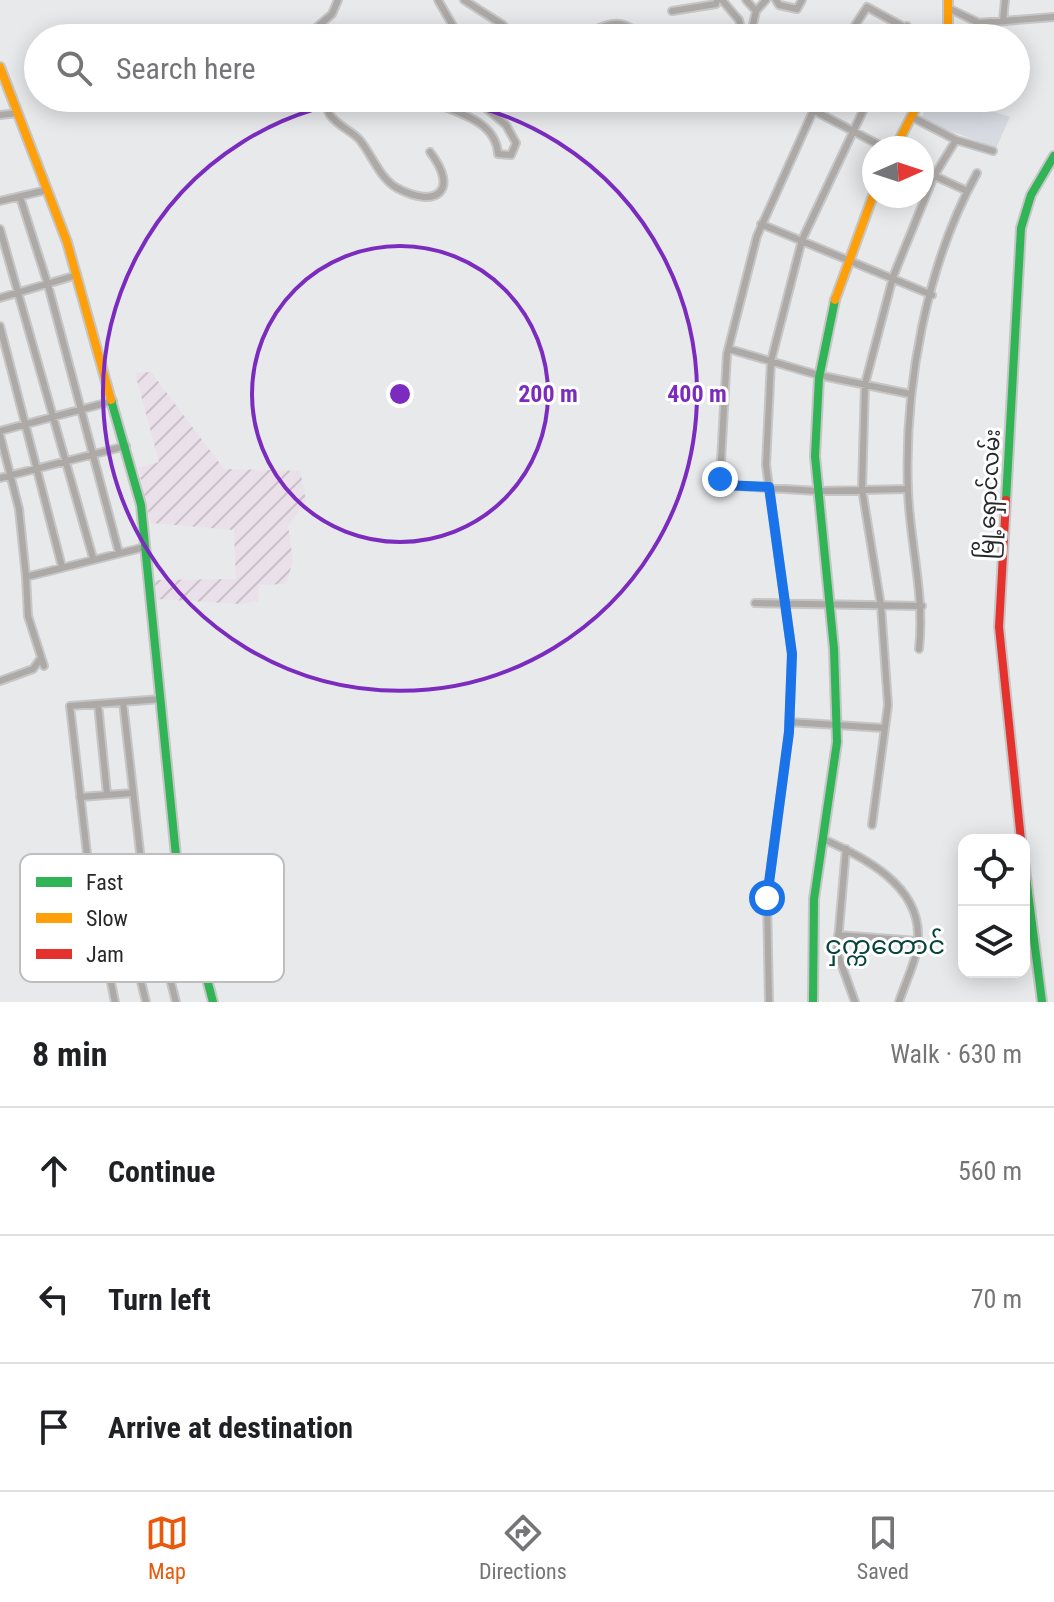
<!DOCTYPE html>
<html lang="en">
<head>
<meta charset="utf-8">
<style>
	:root { --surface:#fff; --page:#f6f6f6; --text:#202124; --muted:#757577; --line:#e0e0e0; --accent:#ea580c }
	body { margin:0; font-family:"Roboto Condensed","Noto Sans Myanmar",sans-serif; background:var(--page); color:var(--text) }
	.controls { position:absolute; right:24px; bottom:24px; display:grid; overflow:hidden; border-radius:16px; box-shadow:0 4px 20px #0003 }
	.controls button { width:72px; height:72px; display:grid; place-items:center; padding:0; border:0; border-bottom:2px solid var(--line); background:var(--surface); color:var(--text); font:40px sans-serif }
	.compass { position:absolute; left:862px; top:136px; width:72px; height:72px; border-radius:50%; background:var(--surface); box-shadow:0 4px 20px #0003; rotate:87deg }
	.stop { position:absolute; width:24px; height:24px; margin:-18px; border:6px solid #1a73e8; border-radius:50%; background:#fff }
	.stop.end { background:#1a73e8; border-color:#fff; box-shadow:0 2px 8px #0008 }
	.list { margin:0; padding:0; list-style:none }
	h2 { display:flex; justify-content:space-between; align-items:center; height:104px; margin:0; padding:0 32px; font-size:34px }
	h2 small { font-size:26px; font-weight:400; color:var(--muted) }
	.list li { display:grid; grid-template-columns:52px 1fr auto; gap:24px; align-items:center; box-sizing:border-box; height:128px; padding:0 32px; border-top:2px solid var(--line) }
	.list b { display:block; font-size:30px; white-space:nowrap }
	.list em { font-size:26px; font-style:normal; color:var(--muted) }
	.icon { flex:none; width:44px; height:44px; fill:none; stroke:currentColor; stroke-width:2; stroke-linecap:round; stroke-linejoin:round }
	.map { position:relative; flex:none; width:1054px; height:1002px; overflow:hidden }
	.search { position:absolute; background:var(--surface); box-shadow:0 4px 20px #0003; left:24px; right:24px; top:24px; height:88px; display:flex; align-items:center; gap:20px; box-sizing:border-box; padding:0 28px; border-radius:44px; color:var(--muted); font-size:30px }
	.sheet { height:488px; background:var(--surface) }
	nav { display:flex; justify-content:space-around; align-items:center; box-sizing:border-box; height:112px; border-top:2px solid var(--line); background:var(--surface); font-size:22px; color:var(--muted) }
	nav a { display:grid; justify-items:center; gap:4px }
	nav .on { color:var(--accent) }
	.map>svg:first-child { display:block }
	.industrial { fill:url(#industrial-furrows) }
	.built { fill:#d7dae0 }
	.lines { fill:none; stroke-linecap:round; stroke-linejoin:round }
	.street-casing { stroke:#c6c6c7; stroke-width:10 }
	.fast-casing { stroke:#c6c6c7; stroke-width:12 }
	.slow-casing { stroke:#c6c6c7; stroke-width:12 }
	.jam-casing { stroke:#c6c6c7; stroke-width:12 }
	.street { stroke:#aca9a7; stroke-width:6 }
	.fast { stroke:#30b455; stroke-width:8 }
	.slow { stroke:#ff9f0a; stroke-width:8 }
	.jam { stroke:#e5322d; stroke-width:8 }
	.route { stroke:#1a73e8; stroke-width:10 }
	.ring { fill:none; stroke:#7b2cbf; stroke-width:4 }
	.labels { text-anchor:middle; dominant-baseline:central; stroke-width:6; stroke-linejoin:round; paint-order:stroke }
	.street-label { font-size:22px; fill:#272829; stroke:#fff }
	.quarter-label { font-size:26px; fill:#07443a; stroke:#fff }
	.key { fill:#fff; stroke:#bebebf; stroke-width:2 }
	.key-label { font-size:22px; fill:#272829 }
	.centre { fill:#7b2cbf; stroke:#fff; stroke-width:4 }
	.ring-label { font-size:24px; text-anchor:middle; font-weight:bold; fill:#7b2cbf; stroke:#fff; stroke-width:6; stroke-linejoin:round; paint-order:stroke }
</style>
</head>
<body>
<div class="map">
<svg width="1054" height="1002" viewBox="0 0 1054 1002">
	<defs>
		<pattern id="industrial-furrows" width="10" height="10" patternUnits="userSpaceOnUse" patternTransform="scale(2)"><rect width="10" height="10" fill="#eae0e9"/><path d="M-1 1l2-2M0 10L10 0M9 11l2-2" fill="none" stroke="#c9c0c8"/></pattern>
	</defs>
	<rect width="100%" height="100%" fill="#e8e9eb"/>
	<path class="industrial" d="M151 372 224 469 300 471 306 501 288 526 293 561 286 584 259 585 258 601 241 604 156 599 155 580 236 579 234 530 151 523 138 468 159 462 135 373Z"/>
	<path class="built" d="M930 98H951L1010 117 996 148 921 120Z"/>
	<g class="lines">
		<defs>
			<path id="street" d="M438 0 460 38
				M464 0 503 25 513 38
				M722 0 739 20 743 38
				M746 0 756 11
				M776 0 779 5 797 9 802 0
				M948 8 979 23 1054 17
				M672 11 716 4 717 0
				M1003 21 1005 0
				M316 28 350 38
				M314 38 316 28 332 14 338 0
				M580 38C604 25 621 14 642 38
				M750 38 756 11 766 0
				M847 38 867 7 924 38
				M900 38 907 26
				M324 98C326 104 327 110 330 115 338 126 350 130 359 139 371 153 380 179 397 188 436 209 460 191 430 152
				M423 98C450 111 496 118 498 154L511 155 516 143 506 125 474 98
				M819 98 757 236 727 354 720 479 723 485 816 491 908 489
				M813 110 885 148
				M0 115 18 113
				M912 117 956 140 993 151
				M922 170 967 191
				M20 197 48 285 119 553
				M0 201 47 190
				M761 224 932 295
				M0 229 93 558
				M0 298 77 275
				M0 326 62 567
				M729 349 818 375 910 394
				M0 431 113 401
				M0 435 19 509 26 577 145 547
				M0 478 126 446
				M26 577 28 616 44 666
				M755 603 922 606
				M919 649C925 595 910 544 908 491 904 387 926 265 977 173
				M0 681 33 669 41 658
				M123 702 142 870 176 1002
				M98 704 107 794
				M789 722 884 728
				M80 797 133 793
				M872 825 888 705 881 606 862 489 865 384 893 277 934 176 956 140
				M823 839C864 857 919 885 918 936 918 959 906 980 899 1002
				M846 849 837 952 855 1002
				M115 875 146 1002
				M90 880 176 861
				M838 935 917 941
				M108 970 198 951
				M115 1002 90 880 70 706 161 699
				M769 1002 767 898 789 732 792 654 766 465 771 361 802 240 869 98"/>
			<path id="fast" d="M111 400 141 505 177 866 213 1002
				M1006 500 1021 228 1031 195 1054 156
				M1024 861 1042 1002
				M813 1002 814 899 837 742 834 649 815 456 819 378 835 300"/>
			<path id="slow" d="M948 0V38
				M0 67 67 242 111 400
				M895 148 921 98
				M835 300 874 193"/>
			<path id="jam" d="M1006 500 999 627 1021 840"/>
		</defs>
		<use href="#street" class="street-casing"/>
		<use href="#fast" class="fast-casing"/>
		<use href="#slow" class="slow-casing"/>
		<use href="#jam" class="jam-casing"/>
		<use href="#street" class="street"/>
		<use href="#fast" class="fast"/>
		<use href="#slow" class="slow"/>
		<use href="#jam" class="jam"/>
	</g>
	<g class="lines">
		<path class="route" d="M720 479 723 485 769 487 792 654 789 732 767 898"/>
	</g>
	<g class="ring">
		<circle cx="400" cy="394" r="148"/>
		<path d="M426 98A297 297 0 1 1 374 98"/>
	</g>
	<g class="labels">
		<g class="street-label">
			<text transform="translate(989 494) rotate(-87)">မြို့ရှောင်လမ်း</text>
		</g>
		<g class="quarter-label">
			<text x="885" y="945">ငှက္ကတောင်</text>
		</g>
	</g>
	<rect x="20" y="854" width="264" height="128" rx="12" class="key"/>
	<rect x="36" y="877" width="36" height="10" fill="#30b455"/>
	<rect x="36" y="913" width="36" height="10" fill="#ff9f0a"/>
	<rect x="36" y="949" width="36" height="10" fill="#e5322d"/>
	<g class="key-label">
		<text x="86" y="890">Fast</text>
		<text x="86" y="926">Slow</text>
		<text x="86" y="962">Jam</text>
	</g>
	<circle cx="400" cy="394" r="12" class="centre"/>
	<g class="ring-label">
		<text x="548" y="402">200 m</text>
		<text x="697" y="402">400 m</text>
	</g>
</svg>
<div class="controls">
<button><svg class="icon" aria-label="locate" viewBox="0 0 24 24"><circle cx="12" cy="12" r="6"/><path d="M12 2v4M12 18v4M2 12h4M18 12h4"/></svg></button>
<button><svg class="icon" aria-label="layers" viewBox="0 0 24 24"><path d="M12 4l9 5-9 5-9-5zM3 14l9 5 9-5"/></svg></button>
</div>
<svg class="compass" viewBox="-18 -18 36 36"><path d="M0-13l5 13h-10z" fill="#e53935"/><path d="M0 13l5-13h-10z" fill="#757577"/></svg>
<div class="stop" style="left:767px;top:898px"></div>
<div class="stop end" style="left:720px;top:479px"></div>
<div class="search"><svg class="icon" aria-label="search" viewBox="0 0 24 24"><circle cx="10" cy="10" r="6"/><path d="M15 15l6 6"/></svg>Search here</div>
</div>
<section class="sheet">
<h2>8 min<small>Walk · 630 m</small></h2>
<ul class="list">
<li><svg class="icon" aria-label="ahead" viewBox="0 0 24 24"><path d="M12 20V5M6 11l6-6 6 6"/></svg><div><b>Continue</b></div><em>560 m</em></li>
<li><svg class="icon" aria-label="left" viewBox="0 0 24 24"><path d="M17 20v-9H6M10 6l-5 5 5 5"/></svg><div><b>Turn left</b></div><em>70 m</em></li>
<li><svg class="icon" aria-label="arrive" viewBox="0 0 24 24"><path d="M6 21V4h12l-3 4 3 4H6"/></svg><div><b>Arrive at destination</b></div></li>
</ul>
</section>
<nav>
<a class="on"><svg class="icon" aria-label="map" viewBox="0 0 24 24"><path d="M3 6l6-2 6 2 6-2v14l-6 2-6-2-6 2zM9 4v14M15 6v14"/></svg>Map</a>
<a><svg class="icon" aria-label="directions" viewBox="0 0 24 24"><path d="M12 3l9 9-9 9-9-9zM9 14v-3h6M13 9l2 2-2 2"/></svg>Directions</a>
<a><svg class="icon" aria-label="saved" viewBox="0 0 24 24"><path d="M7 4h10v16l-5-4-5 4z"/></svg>Saved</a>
</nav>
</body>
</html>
